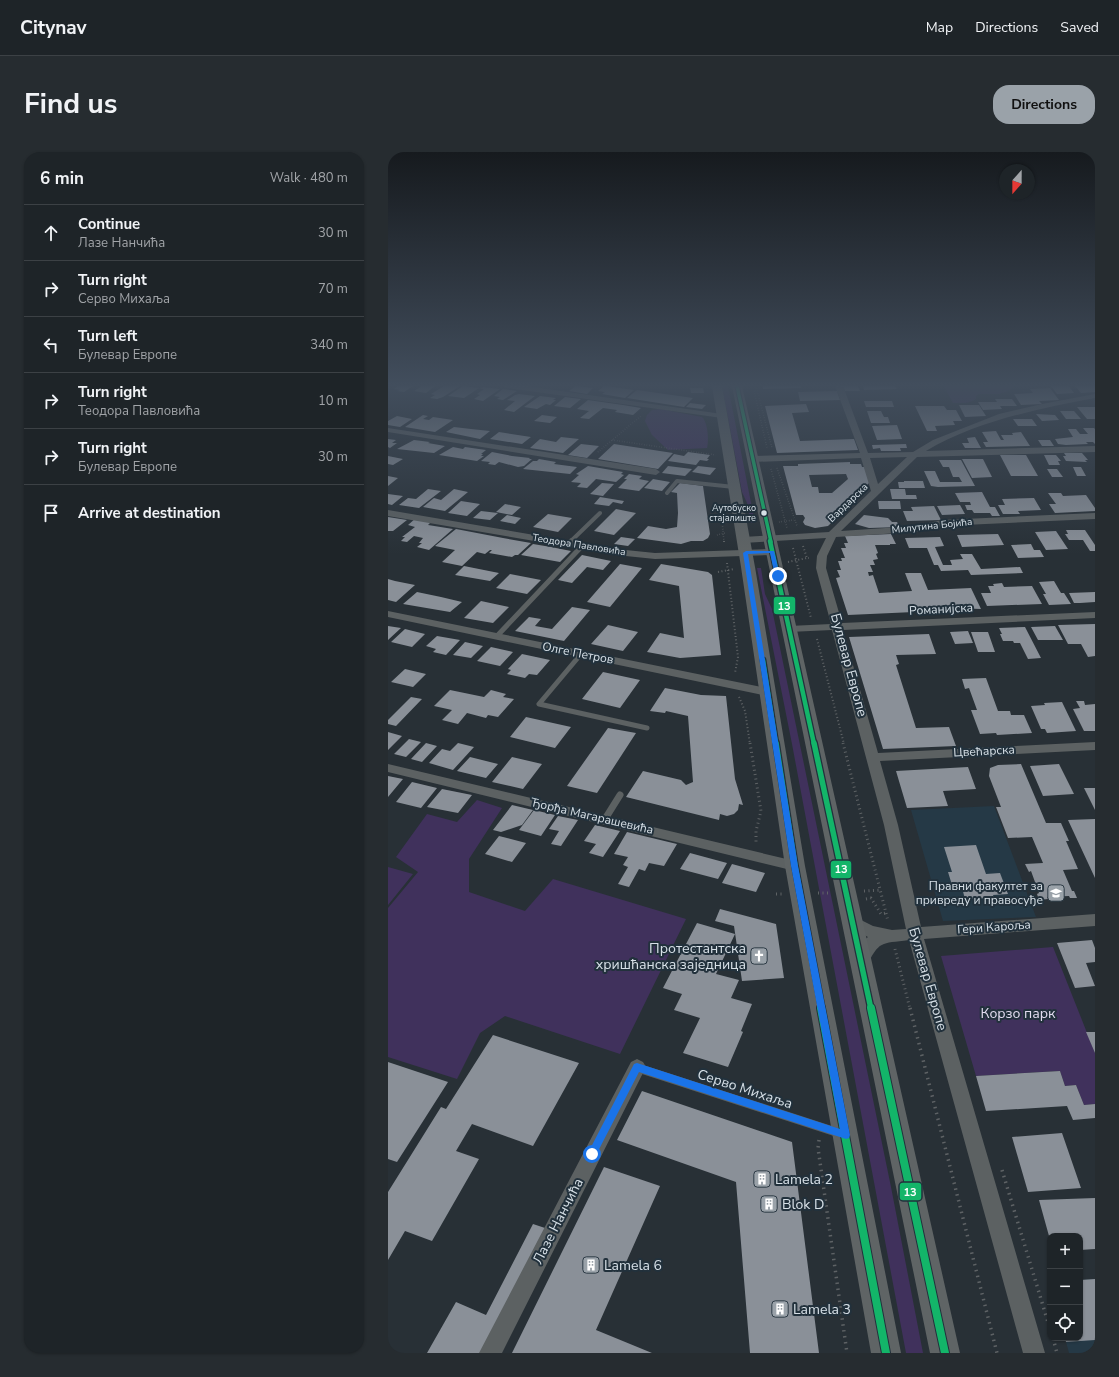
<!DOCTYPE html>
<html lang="en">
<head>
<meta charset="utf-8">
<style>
	:root { --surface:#1e2428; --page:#262c30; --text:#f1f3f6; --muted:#a1a4a8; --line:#3c4145; --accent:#9aa2a9 }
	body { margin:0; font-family:"Nunito Sans",sans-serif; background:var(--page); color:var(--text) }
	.controls { position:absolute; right:12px; bottom:12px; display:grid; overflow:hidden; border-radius:8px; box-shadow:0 1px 3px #0004 }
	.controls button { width:36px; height:36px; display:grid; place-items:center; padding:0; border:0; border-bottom:1px solid var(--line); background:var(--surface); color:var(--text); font:20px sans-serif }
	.compass { position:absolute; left:611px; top:12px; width:36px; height:36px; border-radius:50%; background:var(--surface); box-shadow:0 1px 3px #0004; rotate:201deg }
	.stop { position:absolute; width:12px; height:12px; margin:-9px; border:3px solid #1a73e8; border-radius:50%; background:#fff }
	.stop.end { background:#1a73e8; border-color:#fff; box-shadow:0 1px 4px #0008 }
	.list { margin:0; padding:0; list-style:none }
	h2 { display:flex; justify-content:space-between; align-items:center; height:52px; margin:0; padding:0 16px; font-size:17px }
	h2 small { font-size:13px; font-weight:400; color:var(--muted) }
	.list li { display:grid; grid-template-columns:26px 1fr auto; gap:12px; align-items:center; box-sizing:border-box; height:56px; padding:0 16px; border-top:1px solid var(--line) }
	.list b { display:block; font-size:15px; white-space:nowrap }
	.list p { margin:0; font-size:13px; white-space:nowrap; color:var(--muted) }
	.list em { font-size:13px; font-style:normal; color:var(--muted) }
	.icon { flex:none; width:22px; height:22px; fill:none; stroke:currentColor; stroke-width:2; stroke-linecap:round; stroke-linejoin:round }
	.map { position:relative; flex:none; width:707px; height:1201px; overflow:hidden; border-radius:16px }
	header { display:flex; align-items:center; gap:24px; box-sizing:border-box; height:56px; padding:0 20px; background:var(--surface); border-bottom:1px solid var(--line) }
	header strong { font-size:19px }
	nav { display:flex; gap:22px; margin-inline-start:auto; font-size:14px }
	.intro { display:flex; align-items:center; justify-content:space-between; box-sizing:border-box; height:96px; padding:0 24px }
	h1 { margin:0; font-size:28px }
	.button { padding:10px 18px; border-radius:16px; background:var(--accent); color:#111; font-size:14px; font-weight:700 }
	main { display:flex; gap:24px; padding:0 24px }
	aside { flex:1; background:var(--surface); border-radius:16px; box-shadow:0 1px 3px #0004 }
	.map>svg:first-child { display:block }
	.built { fill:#253946 }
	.green { fill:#40315c }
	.building { fill:#8a9098; fill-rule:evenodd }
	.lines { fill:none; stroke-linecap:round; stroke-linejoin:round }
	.path-far3 { stroke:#5e6265; stroke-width:1.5; stroke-dasharray:0.5 2; stroke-linecap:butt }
	.path-far2 { stroke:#5e6265; stroke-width:2; stroke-dasharray:1 2.5; stroke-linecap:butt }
	.path-far1 { stroke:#5e6265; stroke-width:3; stroke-dasharray:1 3.5; stroke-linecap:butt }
	.path { stroke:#5e6265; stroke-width:3.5; stroke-dasharray:1.5 4.5; stroke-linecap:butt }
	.service-far3 { stroke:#5c6162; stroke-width:4 }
	.service-far2 { stroke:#5c6162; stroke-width:5 }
	.service-far1 { stroke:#5c6162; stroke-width:7 }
	.service { stroke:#5c6162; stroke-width:9 }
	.minor { fill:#5c6162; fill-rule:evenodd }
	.secondary { fill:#5f6465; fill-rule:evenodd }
	.bus-1-far3-casing { stroke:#22313c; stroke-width:5.5 }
	.bus-1-far2-casing { stroke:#22313c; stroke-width:7 }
	.bus-1-far1-casing { stroke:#22313c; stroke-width:8 }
	.bus-1-casing { stroke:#22313c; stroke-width:10 }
	.bus-1-far3 { stroke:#13b569; stroke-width:3.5 }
	.bus-1-far2 { stroke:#13b569; stroke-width:4.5 }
	.bus-1-far1 { stroke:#13b569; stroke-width:5.5 }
	.bus-1 { stroke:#13b569; stroke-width:8 }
	.route { fill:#1a73e8 }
	.bus-dot { fill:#d7e0e7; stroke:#22313c; stroke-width:1.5 }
	.labels { text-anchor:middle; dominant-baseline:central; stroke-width:4; stroke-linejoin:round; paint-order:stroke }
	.far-bus-label { font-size:9px; fill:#d7e0e7; stroke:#22313c; text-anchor:end }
	.far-street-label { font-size:10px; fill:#d7e0e7; stroke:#22313c }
	.street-label { font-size:12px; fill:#d7e0e7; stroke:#22313c }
	.poi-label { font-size:12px; fill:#d7e0e7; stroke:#22313c; text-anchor:end }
	.near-street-label { font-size:14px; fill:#d7e0e7; stroke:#22313c }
	.near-poi-label { font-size:14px; fill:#d7e0e7; stroke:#22313c; text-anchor:start }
	.near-park-label { font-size:14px; fill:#e2dcf0; stroke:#22313c }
	.line-badge { stroke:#22313c; stroke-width:1.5 }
	.badge-label { font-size:11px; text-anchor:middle; font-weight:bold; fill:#fff }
</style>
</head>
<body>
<header>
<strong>Citynav</strong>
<nav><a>Map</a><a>Directions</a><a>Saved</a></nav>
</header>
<div class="intro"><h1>Find us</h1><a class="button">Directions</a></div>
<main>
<aside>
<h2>6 min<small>Walk · 480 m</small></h2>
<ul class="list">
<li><svg class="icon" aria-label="ahead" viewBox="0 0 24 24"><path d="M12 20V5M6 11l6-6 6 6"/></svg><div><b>Continue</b><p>Лазе Нанчића</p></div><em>30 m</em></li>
<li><svg class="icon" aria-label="right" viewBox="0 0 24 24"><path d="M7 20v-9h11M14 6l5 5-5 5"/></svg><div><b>Turn right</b><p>Серво Михаља</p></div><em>70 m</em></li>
<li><svg class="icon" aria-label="left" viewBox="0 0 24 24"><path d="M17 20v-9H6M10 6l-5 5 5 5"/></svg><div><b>Turn left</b><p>Булевар Европе</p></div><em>340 m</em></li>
<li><svg class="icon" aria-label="right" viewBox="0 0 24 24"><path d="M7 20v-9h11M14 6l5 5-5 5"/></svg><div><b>Turn right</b><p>Теодора Павловића</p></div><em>10 m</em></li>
<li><svg class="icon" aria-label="right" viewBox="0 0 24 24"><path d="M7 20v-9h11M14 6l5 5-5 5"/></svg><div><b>Turn right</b><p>Булевар Европе</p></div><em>30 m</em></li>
<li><svg class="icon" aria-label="arrive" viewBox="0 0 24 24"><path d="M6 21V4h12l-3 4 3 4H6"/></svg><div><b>Arrive at destination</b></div></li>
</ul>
</aside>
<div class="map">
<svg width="707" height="1201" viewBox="0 0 707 1201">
	<rect width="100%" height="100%" fill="#283036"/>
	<path class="built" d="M606 654 648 765 555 769 523 658Z
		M707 1127V1201H681L677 1186H692V1128Z"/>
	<path class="green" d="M334 234H340L367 371H363L359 351 354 340Z
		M556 234H656L625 235 620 239 611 242H591L588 244V247C580 252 574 251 565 251Z
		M272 257 314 265C320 271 321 288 319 296L280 298 264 283 257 269 259 263 264 258Z
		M369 416H373L377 442 384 457 503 1035 535 1201H518L404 592Z
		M89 648 114 656 81 707V740L137 759 165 727 298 767 232 902 117 864 92 881 69 927 0 905V756L30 720 8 705 39 662 69 670Z
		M0 715 25 722 0 753Z
		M665 795 707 901V952L696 953 688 933 677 934 672 919 588 924 553 804Z"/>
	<path class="building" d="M10 234H25L16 240 9 239 12 238 6 237Z
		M34 234H47L38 241 26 239Z
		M56 234H72L55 245 49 247 42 246 47 243 43 242Z
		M75 234 91 236 76 246 60 244Z
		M188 234H190L205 236 199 242 181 239Z
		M216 234H219L246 238 237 246 214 242 217 240 210 239Z
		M375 234H413V236L375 237Z
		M455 234H470L472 239H457Z
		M475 234H507L509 237 476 238Z
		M663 234H681L686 241 669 242Z
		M687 234H707V240L693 241Z
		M95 235 112 237 95 249 86 247 92 243 89 242 96 237H92Z
		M302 236H315L316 241H303Z
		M662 236 671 248 651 249 654 252 633 253 626 242 645 241 642 237Z
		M115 237 129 239 115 248 109 247 112 245 106 244Z
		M249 238 305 246 296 255 239 246Z
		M449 239 452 248 412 249 410 240Z
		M131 242 147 244 126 260 116 258 127 249 119 248 127 243Z
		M152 244 168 246 165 248H168L162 253 158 252 149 257 136 255Z
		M177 245 193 247 182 256 166 254Z
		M607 247H624L629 254H612L614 257 595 258 590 250H609Z
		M200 248 235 253 253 256 245 263 227 260 229 258 215 256 201 267 192 266 201 259 189 257Z
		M476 249H504L506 255H478Z
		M302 251 318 253 314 257 298 255Z
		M418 252 421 260 404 261 412 289 466 287 470 298 389 301 377 254Z
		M571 253H591L598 264 577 265Z
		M527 254H556L559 258H568L574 269H565L567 273 547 274 549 279H539Z
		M689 255H707V267H699Z
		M479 259H493L496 265H500L502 271H483Z
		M672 259H686L693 267H678Z
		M648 262 667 263 671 268 654 269Z
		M35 263 40 264 35 267 41 268 45 265 65 268 47 280 17 275Z
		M154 263 169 265 162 271 146 269Z
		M9 264 24 267 12 275 0 273V269Z
		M625 267H644L649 274H630Z
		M509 273 514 287 489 288 484 274Z
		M66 275 83 277 102 279 92 287 58 280Z
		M695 276H706L707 277V292L705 290H698L700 292 678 293 670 292 667 287 685 285 680 277H688L692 282H700Z
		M608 279 613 288H616L613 283H625L624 281 633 280 642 294 598 295 595 290H600L594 280Z
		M111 280 143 285 134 292 102 287Z
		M173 285 191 287 175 301 142 296 152 287 168 290Z
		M587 285 593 296H577L574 291H581L579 286Z
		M0 287 8 288 4 291H9L2 296 0 295Z
		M26 288 42 290 40 291 57 294 46 301 9 297Z
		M650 288H662L666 294H654Z
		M193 292 211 294 199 306 180 303Z
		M226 292 285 301 270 317 210 307Z
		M518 292 519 296H512L513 299H493L492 296 485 297 484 293Z
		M65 295 75 297 77 295 98 298 93 302H95L93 304H96L89 309 51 303Z
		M104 300 124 304 142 306 141 307H144L136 314 130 315 111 310 107 313 100 312 102 310 93 309Z
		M300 300 322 303 319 307H321L319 309 312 308 308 313 280 309 286 302 296 304Z
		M676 301H694L700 308H697L699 310 678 309 675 304H678Z
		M612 303H638L650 324H623Z
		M656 303H668L673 309H670L672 313H661Z
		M0 304 15 307 5 313 0 312Z
		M151 307 168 310 166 312 189 315 182 322 135 317 145 309H149Z
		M574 307H595L604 325 584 326Z
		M551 308H573L587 334 550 335 543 334 536 319H547L552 330H574L571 325H565L561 315H555Z
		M462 310V312H473L474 315H479L483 329 475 337H478L473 343 468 342 465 344 470 345 440 374 427 376 417 373 415 370 417 366 415 363H408L395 314H410V312ZM458 322 460 327 444 341H431L430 335H424L421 323Z
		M200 314 235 320 233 322 236 323 228 330 208 327 199 336 189 335 193 331 183 330 191 323 188 322Z
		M280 314 304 317 297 324 274 321Z
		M310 314 328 316 322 323 304 320Z
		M685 315H693L698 324H689Z
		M659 317H669L675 325H664Z
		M241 322 254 324 251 327 261 329 251 339 230 336 239 327H236Z
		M0 324 10 326 0 334Z
		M265 327 282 330 274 339 256 336Z
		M516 329H535L537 336H511L510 330H516Z
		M214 331 226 332 215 344 202 342Z
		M292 331 315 334 322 382 320 386 315 389H303L293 392 249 386 260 374 278 377 289 375 290 361 289 341 283 340Z
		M40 337 53 339 31 356 11 353 20 346 28 347Z
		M66 337 80 340 57 359 35 355 46 346 53 348Z
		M502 337H517L518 343H528L529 347H504Z
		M594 340 602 355H607L612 364H604L602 361H586L584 358H579L577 353H583L582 350H572L567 341Z
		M660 341H673L675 344 698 343 707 356V359L667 361 661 352H668Z
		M0 342 15 344 4 353 0 352Z
		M212 345 236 349 234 352 225 350 221 354 206 352Z
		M646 346 653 358 630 359 632 362H615L610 353H617L614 347Z
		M73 349 92 352 79 364 60 361Z
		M490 349H512L513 357H491Z
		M117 352 133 355 124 363 108 360Z
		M572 353 577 362 554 363 549 354Z
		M546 354 553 368 519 369 515 359H525L523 355Z
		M228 357 248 361 226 383 206 379Z
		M93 359 110 361 102 368 85 366Z
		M160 362 184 366 170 380 145 375Z
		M119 363 133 366 127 372 112 369Z
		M476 363 500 366 504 370H509L512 375 481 376 467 372Z
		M0 365 19 368 5 379H0Z
		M28 366 44 369 40 373 65 377 41 398 29 395 34 391H31L35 386 26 384 19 390 13 389 17 385H14L27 375 20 373Z
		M68 377 115 386 143 391 130 403H127L124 405 101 401 104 398H102L97 402 89 400 74 414 54 410 67 398 47 394Z
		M678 378H697L707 393V399H702L695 388H681L677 382H680Z
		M668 379 680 397 658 398 647 380Z
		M503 382 508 392H502V393H487L490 401 488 402 490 407 485 408 487 413H482L485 420H480L481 424 485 423 491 441 524 439 517 421H533L540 438 583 436 593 457 565 456 566 458H559L558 456 547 457 548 459 460 463 448 426 452 425 449 418H453L450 409H454L453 406H457L453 396H458L456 391H460L457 384Z
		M610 382 616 393 574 395 569 383Z
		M233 385 247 387 240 394 226 392Z
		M552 385 556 394 547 395 555 413H564L562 408 575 407 572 402H584L593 417 632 415 635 421 583 423 580 418 553 419 550 413H546L539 396H521L517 386Z
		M145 392 163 395 183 399 172 410 133 403Z
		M643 392 646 398H652L656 405 630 406 623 393Z
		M194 403 223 409 215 418 199 415 184 431 170 428Z
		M232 412 254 416 222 455 199 450Z
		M273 412 320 420 324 423 333 503 292 506 259 500 272 481 296 486 291 434 261 428Z
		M76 414 111 421 102 429 67 423Z
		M122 422 153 428 139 442 108 436Z
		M0 427 7 429 27 433 8 450 0 448Z
		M666 429 673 441H676L683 452 661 453 655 442H658L651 430Z
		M614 431 616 435 644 434 654 452 599 454 593 441H603L600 434H606L605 432Z
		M29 440 53 445 74 450 62 460 15 452Z
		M707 440V450L692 451H686L681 441Z
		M93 449 121 455 105 471 76 466Z
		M184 455 202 458 176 489 127 479 141 465 153 467 147 474 164 477Z
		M707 472V504L700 505 693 492H680L670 473Z
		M220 473 250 480 235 499 203 492Z
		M0 474 13 476 0 488Z
		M667 474 675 488H650L643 475Z
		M637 475 653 506 640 507 632 491H626L625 489H615L612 482H614L611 476Z
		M17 477 37 482 24 495 3 490Z
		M580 479 585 491 567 492 562 480Z
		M583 480H600L607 500H590Z
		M541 482 548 502 508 503 511 512 508 513 528 576 561 575 568 594 495 597 461 485Z
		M49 484 72 488 58 503 45 500 48 497 38 494Z
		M77 490 95 494 83 506 65 503Z
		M103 495 125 500 112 514 89 509Z
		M134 502 162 508 149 523 141 522 137 526 119 522 123 518 120 517Z
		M17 517 38 522 25 535 3 530Z
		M215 520 252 528 232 556 194 547Z
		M598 526 610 559H622L623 563H636L644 581 609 583 608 581 592 582 583 558H589L581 536 577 537 574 527Z
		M277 536 313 543 338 544 347 627 355 653 351 652 350 658 346 662 339 664 332 662 331 668 238 645 255 619 293 628 298 633 305 630 300 564 278 559 277 561 262 559Z
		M62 538 96 545 103 538 118 542 115 545 126 547 110 565 100 563 98 566 79 561 70 572 54 568 64 558 46 554Z
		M23 545 34 547 8 574 0 572V568Z
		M688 549H696L697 553 707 552V579H696L685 557 692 556Z
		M674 550 688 579 659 581 657 577H653L643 554 657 553 656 551Z
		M138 565 183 575 167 596 122 585Z
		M220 576 248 581 209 641 179 634Z
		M0 580 14 584 0 598Z
		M21 587 33 590 18 605 6 602Z
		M38 591 49 594 34 610 23 607Z
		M70 591 86 595 65 618 41 611 54 597 62 599Z
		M82 605 110 612 98 626 69 619Z
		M124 605 154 612 135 637 104 630Z
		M633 612 658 671H673L681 689H678L690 717 675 718 684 739H686L689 746H682L681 744 659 745 660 747 651 748 649 742 651 741 643 719 641 720 637 712 655 711 644 685 620 686 608 655H613L601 624 602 616 610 613Z
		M671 612 686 642 655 644 642 614Z
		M580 615 588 637 555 639 560 654 519 656 508 619Z
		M0 624 15 627 0 645Z
		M24 630 49 636 33 656 8 650Z
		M696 636H707V658Z
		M54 637 84 643 70 661 39 655Z
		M124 653 145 658 134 673 113 680 105 678Z
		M146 658 167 663 153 684 131 678Z
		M170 664 190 668 173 694 163 692 171 679 161 677Z
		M707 667V726L680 668Z
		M207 673 232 679 215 705 201 701 208 692 196 689Z
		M239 680 289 692 276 714 261 711 257 719 251 717 241 735 230 732 240 715 235 713 240 705 226 702Z
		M111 684 138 691 124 710 97 702Z
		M588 693 598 722 612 721 620 742 605 743 606 746 577 747 573 732 564 733 560 720H564L556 695Z
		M302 701 339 711 330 727 292 717Z
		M344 712 377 721 368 740 334 731Z
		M332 757 388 772 396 826 354 829 346 774 327 769Z
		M309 771 347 782 328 822 351 828 343 846 364 852 353 879 355 880 340 915 295 901 312 866 286 858 294 842 275 836Z
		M704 788 707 796V810L698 811 707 834 687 836 669 791Z
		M698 880H707V901Z
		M105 883 191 911 145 994 84 972 68 999 91 1007 44 1089 17 1079 0 1108V1040L53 955 58 957Z
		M0 910 60 930 9 1010 0 1007Z
		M672 919 677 934 688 933 696 953 707 952V966L685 968 679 954 598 959 588 924Z
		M254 939 404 990 431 1201H362L348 1030 229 988Z
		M674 981 693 1036 640 1040 624 985Z
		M216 1015 272 1034 208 1178 264 1201H124Z
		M707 1046V1097L692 1098V1084H661L651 1048Z
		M145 1072 157 1076 93 1201H39L68 1150 98 1163Z
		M707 1127V1188L678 1190 677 1186H692V1128Z"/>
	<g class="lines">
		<path class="path-far3" d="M365 234 379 296
			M368 234 384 296
			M224 288 328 303
			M210 300 254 263
			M389 316 409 374
			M383 317 399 376
			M333 357 336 390
			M391 370 406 368
			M329 383 337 381"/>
		<path class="path-far2" d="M336 389V391
			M415 394 419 406H421
			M405 396 423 466
			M400 410 419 406
			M339 411 350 505 347 521
			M330 420 346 417
			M429 487 456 592
			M351 545 357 559 362 592"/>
		<path class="path-far1" d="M362 591 373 659 368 679V691
			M455 591 500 769
			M476 739 493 738
			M430 741H441
			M388 742H395
			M478 747 483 746 493 762 499 761
			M507 797 522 857"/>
		<path class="path" d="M522 856 609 1201
			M431 988 430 996 459 1201
			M614 1018 662 1177
			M665 1186 669 1201"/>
		<path class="service-far3" d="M279 341 289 329 346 335
			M182 390 212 361"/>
		<path class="service-far2" d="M181 391 183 389
			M109 484 194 394
			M193 502 151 552 259 576"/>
		<path class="service-far1" d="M217 667 232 643"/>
		<path class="service" d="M250 916 451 981"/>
		<path class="minor" d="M116 234H138L334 262 338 264 334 266 120 236Z
			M447 234H455L480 301 525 300 545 288 611 262 654 252 707 242V246C649 257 589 269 538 299L707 294V300L529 305 453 379 527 374 554 368 707 361V367L554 374 527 380 448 385 439 404 438 416 454 471 707 460V466L455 478 490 601 707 590V598L492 609 510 673 533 775 707 762V774L536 787 657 1201H635L521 788C492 792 492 788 478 815L472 816 466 815 464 810 475 789 480 785 458 773 455 769 458 765 463 763 485 774 504 778 518 777 496 673 444 478 401 480 395 477 401 474 443 472 428 416 429 404 438 386 355 391 350 388 355 385 441 380 483 339 473 306 364 310 360 307 364 304 472 301ZM519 305 490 332 482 306Z
			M0 276 268 317 272 320 268 323 0 280Z
			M0 358 228 397 267 401 384 397 389 400 384 403 267 407 228 403 0 364Z
			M0 459 379 536 383 537 385 540 383 543 379 544 0 465Z
			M0 612 407 709 412 710 414 714 412 718 407 719 0 620Z
			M249 907 255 910 258 915 114 1201H91L243 910Z"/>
		<path class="secondary" d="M324 234H334L367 415 417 714 513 1201H483L397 714 353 415Z
			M344 234H354L572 1201H542Z"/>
		<defs>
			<path id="bus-1-far3" d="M349 234 383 390"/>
			<path id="bus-1-far2" d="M382 389 426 592
				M375 508 388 592"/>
			<path id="bus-1-far1" d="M388 591 407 714 434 857
				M426 591 483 857"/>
			<path id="bus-1" d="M433 856 498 1201
				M483 856 557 1201"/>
		</defs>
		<use href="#bus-1-far3" class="bus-1-far3-casing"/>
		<use href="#bus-1-far2" class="bus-1-far2-casing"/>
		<use href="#bus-1-far1" class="bus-1-far1-casing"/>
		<use href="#bus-1" class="bus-1-casing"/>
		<use href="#bus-1-far3" class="bus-1-far3"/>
		<use href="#bus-1-far2" class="bus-1-far2"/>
		<use href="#bus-1-far1" class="bus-1-far1"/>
		<use href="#bus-1" class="bus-1"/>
	</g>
	<linearGradient id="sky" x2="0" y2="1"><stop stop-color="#161a1e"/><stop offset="0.58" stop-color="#424e5d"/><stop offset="1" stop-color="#424e5d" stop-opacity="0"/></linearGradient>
	<rect width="707" height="402" fill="url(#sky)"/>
	<path class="route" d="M386 399 392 424 390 426 387 424 382 401 360 402 410 714 462 983 461 986 458 987 251 920 207 1005 204 1007 201 1005 199 1002 201 999 246 912 249 911 452 977 403 714 355 401 358 399Z"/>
	<defs>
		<symbol id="university-square" viewBox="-11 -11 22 22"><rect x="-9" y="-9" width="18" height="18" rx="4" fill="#9aa2a9" stroke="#22313c"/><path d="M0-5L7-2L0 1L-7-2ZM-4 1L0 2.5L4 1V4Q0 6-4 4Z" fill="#fff"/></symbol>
		<symbol id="church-square" viewBox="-11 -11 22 22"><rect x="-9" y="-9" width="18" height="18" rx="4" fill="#9aa2a9" stroke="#22313c"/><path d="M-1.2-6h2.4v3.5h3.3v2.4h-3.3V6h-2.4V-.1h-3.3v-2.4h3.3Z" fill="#fff"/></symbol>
		<symbol id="building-square" viewBox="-11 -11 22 22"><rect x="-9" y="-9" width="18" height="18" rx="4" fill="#9aa2a9" stroke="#22313c"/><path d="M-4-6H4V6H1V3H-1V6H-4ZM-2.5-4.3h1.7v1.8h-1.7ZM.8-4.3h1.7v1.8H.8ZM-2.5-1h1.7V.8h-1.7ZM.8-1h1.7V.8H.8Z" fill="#fff"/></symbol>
	</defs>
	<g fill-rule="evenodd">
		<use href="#university-square" x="658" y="731" width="20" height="20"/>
		<use href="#church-square" x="361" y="794" width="20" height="20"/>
		<use href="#building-square" x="364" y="1017" width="20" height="20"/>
		<use href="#building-square" x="371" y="1042" width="20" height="20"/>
		<use href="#building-square" x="193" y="1103" width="20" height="20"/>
		<use href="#building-square" x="382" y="1147" width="20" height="20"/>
	</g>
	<circle class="bus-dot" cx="376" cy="361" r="3.5"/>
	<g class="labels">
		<g class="far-bus-label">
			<text x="368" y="356">Аутобуско<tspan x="368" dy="10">стајалиште</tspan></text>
		</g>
		<g class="far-street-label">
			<text transform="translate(460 351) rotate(-44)">Вардарска</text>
			<text transform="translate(544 374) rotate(-6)">Милутина Бојића</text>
			<text transform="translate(191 393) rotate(9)">Теодора Павловића</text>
		</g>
		<g class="street-label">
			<text transform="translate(553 457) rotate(-3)">Романијска</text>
			<text transform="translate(190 501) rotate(11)">Олге Петров</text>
			<text transform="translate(596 599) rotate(-3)">Цвећарска</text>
			<text transform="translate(204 664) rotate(13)">Ђорђа Магарашевића</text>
			<text transform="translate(606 775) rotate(-4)">Гери Кароља</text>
		</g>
		<g class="poi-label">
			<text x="655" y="734">Правни факултет за<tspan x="655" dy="14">привреду и правосуђе</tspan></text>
		</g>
		<g class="near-street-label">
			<text transform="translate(461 513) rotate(75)">Булевар Европе</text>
			<text transform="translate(540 827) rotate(74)">Булевар Европе</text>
			<text transform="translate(357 937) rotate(18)">Серво Михаља</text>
			<text transform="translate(170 1069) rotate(-63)">Лазе Нанчића</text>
		</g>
		<g class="near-poi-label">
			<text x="358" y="796" text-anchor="end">Протестантска<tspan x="358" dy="16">хришћанска заједница</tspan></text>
			<text x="387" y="1027">Lamela 2</text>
			<text x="394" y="1052">Blok D</text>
			<text x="216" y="1113">Lamela 6</text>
			<text x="405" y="1157">Lamela 3</text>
		</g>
		<g class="near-park-label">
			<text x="630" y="861">Корзо парк</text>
		</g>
	</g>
	<g class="line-badge">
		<rect x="385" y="444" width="23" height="19" rx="4" fill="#13b569"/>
		<rect x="442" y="708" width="22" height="19" rx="4" fill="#13b569"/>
		<rect x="511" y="1030" width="23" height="19" rx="4" fill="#13b569"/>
	</g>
	<g class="badge-label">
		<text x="396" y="458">13</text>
		<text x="453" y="721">13</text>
		<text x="522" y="1044">13</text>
	</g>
</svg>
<div class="controls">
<button>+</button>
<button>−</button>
<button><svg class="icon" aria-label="locate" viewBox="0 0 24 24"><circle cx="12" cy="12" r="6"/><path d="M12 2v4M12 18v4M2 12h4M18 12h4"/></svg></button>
</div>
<svg class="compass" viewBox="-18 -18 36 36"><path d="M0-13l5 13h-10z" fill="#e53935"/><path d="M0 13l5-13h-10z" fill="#a1a4a8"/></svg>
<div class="stop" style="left:204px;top:1002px"></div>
<div class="stop end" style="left:390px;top:424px"></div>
</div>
</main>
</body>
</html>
